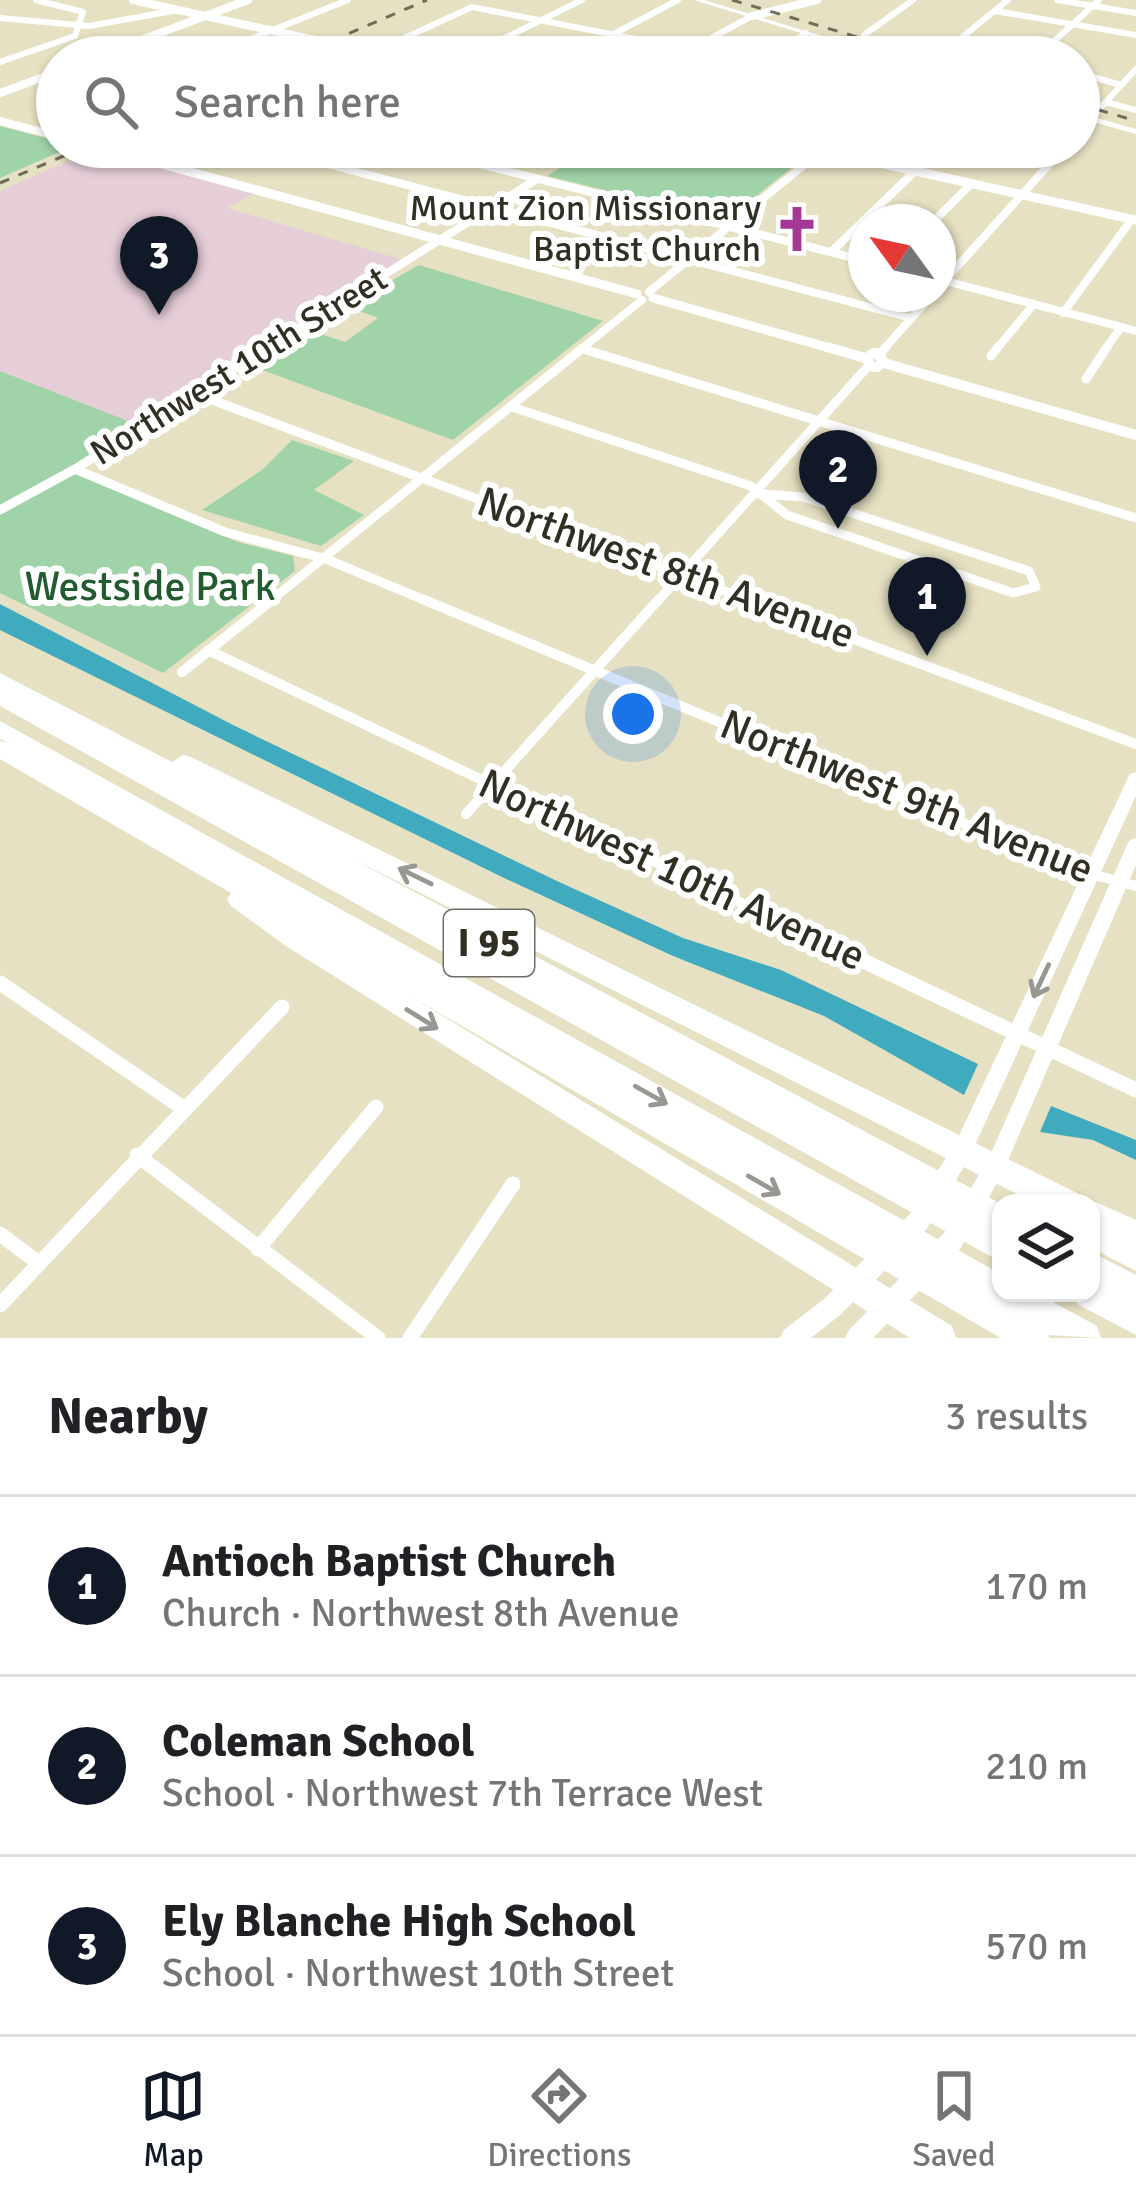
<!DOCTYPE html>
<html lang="en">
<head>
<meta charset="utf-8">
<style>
	:root { --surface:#fff; --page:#f6f6f6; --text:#202124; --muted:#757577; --line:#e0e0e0; --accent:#111827 }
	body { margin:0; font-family:Signika,sans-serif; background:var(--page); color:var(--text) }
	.controls { position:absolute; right:36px; bottom:36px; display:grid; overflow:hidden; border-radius:24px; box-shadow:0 3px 9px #0004 }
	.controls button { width:108px; height:108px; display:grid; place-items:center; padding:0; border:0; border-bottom:3px solid var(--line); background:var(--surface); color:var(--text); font:60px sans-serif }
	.compass { position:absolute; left:848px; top:204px; width:108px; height:108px; border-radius:50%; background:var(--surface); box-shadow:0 3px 9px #0004; rotate:303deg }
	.you { position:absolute; left:633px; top:714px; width:42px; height:42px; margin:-30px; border:9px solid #fff; border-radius:50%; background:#1a73e8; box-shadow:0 0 0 18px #1a73e833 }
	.badge { display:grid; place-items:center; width:78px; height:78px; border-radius:50%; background:var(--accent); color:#fff; font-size:39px; font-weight:700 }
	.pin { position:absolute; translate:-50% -99px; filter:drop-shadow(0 3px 6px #0008) }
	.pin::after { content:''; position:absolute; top:63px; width:42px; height:36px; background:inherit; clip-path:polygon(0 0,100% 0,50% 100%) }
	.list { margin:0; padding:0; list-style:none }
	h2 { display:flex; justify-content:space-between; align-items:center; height:156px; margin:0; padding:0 48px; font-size:51px }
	h2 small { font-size:39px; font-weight:400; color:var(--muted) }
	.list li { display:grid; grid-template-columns:78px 1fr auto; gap:36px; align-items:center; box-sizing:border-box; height:180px; padding:0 48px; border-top:3px solid var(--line) }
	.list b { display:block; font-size:45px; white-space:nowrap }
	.list p { margin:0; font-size:39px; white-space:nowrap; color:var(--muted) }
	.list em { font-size:39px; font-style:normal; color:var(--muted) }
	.icon { flex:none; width:66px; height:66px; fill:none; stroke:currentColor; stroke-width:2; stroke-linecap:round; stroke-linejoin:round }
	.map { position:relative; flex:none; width:1136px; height:1338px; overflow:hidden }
	.search { position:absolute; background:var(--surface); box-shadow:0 3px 9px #0004; left:36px; right:36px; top:36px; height:132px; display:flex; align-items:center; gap:30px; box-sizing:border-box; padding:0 42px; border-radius:66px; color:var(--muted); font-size:45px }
	.sheet { height:696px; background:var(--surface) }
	nav { display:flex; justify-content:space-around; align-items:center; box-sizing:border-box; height:168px; border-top:3px solid var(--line); background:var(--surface); font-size:33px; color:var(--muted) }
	nav a { display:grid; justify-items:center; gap:6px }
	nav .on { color:var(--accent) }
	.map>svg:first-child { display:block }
	.education { fill:#e6ced9 }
	.green { fill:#a0d3a7 }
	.water { fill:#40abbe }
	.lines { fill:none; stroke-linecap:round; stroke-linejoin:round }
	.minor-far4 { stroke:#fff; stroke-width:6 }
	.minor-far3 { stroke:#fff; stroke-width:8 }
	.minor-far2 { stroke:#fff; stroke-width:9 }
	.minor-far1 { stroke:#fff; stroke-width:10 }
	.minor { stroke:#fff; stroke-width:15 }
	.tertiary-far2 { stroke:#fff; stroke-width:8 }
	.tertiary-far1 { stroke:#fff; stroke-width:9 }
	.tertiary { stroke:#fff; stroke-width:10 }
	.secondary { fill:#fff; fill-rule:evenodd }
	.motorway { fill:#fff; fill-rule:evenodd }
	.rail { stroke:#706d5a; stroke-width:3; stroke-dasharray:10 10; stroke-linecap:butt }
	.oneway { stroke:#989791 }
	.labels { text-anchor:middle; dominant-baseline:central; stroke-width:12; stroke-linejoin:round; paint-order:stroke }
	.far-poi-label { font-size:36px; fill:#312f23; stroke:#fff; text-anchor:end }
	.far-street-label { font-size:36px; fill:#312f23; stroke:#fff }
	.shield { fill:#fff; stroke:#6f6d65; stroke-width:3 }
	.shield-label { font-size:39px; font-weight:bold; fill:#312f23 }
	.street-label { font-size:42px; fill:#312f23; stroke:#fff }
	.park-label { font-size:42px; fill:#225b2f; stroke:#fff }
</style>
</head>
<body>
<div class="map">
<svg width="1136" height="1338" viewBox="0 0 1136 1338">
	<rect width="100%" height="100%" fill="#e6e1c2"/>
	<path class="education" d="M93 150 255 193 227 208 404 260 141 426 0 371V191Z"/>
	<path class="green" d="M0 126 57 141V147H71L0 178Z
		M594 147H781L810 153 726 220 547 176Z
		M419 265 603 321 453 440 254 367 312 331 345 342 378 318 347 306Z
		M0 371 141 426 71 471 238 542 293 556 295 571 163 673 0 593Z
		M292 440 354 461 314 490 364 515 321 546 202 510 262 470Z"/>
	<path class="water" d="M0 604 235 726 559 882 683 938 781 970 978 1064 964 1095 824 1016 673 956 504 878 0 630Z
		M1051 1106 1136 1140V1160L1093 1140 1040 1132Z"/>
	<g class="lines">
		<path class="minor-far4" d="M1057 0 1136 13
			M995 11 1136 35
			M0 18 89 26 178 10
			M864 35 913 0
			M959 40 1020 57
			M939 56 1008 0
			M123 57 164 40 216 51
			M205 57 348 0
			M363 57 472 7 728 57
			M466 57 582 0
			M570 57 678 0
			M676 57 752 16
			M768 57 806 33
			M1037 57 1099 0
			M0 62 75 36 83 12 36 0
			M1079 73 1121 85
			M1106 102 1136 110
			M1079 131 1136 69
			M410 147 439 154
			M936 147 969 154
			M153 154 168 147
			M514 154 526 147
			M817 154 826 147
			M933 154 940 147
			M1059 154 1065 147"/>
		<path class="minor-far3" d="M427 151 866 261
			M955 151 991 159
			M143 159 159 151
			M327 164 911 318
			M492 167 519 151
			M933 222 971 184
			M831 252 936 151
			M938 279 1136 331
			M938 288 1061 151
			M649 292 821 151
			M1063 313 1132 219
			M264 350 537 179
			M580 350 642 300
			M883 350 933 294
			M996 350 1033 305
			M1105 350 1121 327"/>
		<path class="minor-far2" d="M583 349 1136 518
			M878 356 886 347
			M991 356 998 347
			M1086 379 1107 347
			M196 394 754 602
			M512 407 751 486 761 494
			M75 469 225 532 326 559 429 602
			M756 494H761
			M761 494 803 497 1029 571 1036 587 1013 593 787 515Z
			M0 510 75 469 269 347
			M269 602 584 347
			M657 602 870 364"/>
		<path class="minor-far1" d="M422 599 1079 871 1136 886
			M746 599 1136 744
			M208 650 788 925
			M182 672 273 599
			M466 814 659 599"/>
		<path class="minor" d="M781 922 1136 1090
			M0 983 183 1108
			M137 1155 378 1338
			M0 1234 36 1261
			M258 1249 376 1107
			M0 1305 282 1007
			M410 1338 513 1184"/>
		<path class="tertiary-far2" d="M133 0 392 57
			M752 16 817 0
			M96 57 248 0
			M0 93 57 72
			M0 121 57 136
			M99 147 125 154
			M806 147 838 154"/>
		<path class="tertiary-far1" d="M114 151 637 294
			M825 151 1136 220
			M653 298 837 350"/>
		<path class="tertiary" d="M827 347 865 358
			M868 360a7 7 0 1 1 14 0a7 7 0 1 1-14 0Z
			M884 363 1136 435"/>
		<path class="secondary" d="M694 0H704L891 57H879Z
			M1079 113 1136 129V134L1079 118Z
			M1136 772V796L969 1158 926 1230 840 1315 811 1338H780L784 1330 824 1299 910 1214 955 1144 1128 778 1130 774Z
			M1136 838V865L1002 1174 960 1249 873 1338H845L849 1330 944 1233 988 1160 1127 845 1130 840Z"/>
		<path class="motorway" d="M0 673 172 762 183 755 191 757 1077 1193 1081 1203H1035L347 856 1001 1204V1260L990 1256 0 706Z
			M0 721 1001 1274V1293H1036L1097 1326 1101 1338 1048 1335 1049 1338H1001L410 996 952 1326 956 1338H910L286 946 231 906 227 899 231 893 0 759V741L8 743 0 739Z
			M1091 1200 1136 1220V1271L1091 1248V1203H1084Z
			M1091 1252 1136 1275V1335L1077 1304 1072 1293H1091Z"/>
		<path class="rail" d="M732 0 925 57
			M294 57 427 0
			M1079 104 1136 121
			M0 183 85 147"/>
	</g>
	<defs><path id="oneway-shaft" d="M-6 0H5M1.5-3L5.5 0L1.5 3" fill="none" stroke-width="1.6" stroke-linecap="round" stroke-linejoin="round" transform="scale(3)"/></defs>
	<g class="oneway">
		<use href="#oneway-shaft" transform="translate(415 876) rotate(-154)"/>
		<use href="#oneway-shaft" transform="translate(1041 981) rotate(115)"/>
		<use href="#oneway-shaft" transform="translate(422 1019) rotate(32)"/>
		<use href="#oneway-shaft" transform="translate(651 1095) rotate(29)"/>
		<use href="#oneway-shaft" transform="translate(764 1185) rotate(30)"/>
	</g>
	<defs>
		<symbol id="church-bare" viewBox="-9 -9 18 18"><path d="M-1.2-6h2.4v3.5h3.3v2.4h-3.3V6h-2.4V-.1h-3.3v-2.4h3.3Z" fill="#a53795" stroke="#fff" stroke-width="2.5" paint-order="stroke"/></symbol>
	</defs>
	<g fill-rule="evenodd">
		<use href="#church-bare" x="764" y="196" width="66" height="66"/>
	</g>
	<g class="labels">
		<g class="far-poi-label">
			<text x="761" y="208">Mount Zion Missionary<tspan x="761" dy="41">Baptist Church</tspan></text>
		</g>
		<g class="far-street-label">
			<text transform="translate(239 366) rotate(-32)">Northwest 10th Street</text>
		</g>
		<rect class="shield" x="444" y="910" width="90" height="66" rx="9"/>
		<g class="shield-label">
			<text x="489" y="943">I 95</text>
		</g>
		<g class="street-label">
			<text transform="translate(666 568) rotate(20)">Northwest 8th Avenue</text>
			<text transform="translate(907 797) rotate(22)">Northwest 9th Avenue</text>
			<text transform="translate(672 870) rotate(25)">Northwest 10th Avenue</text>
		</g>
		<g class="park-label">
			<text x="150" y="586">Westside Park</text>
		</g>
	</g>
</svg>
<div class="controls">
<button><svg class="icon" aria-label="layers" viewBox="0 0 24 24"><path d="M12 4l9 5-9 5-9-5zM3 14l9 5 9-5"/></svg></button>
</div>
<svg class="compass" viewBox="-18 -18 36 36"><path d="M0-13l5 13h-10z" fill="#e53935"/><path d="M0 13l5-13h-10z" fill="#757577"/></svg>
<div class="you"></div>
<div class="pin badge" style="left:927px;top:656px">1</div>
<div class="pin badge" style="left:838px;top:529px">2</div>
<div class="pin badge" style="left:159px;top:315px">3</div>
<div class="search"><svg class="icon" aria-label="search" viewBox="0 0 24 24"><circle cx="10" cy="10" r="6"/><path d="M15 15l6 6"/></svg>Search here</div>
</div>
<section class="sheet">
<h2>Nearby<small>3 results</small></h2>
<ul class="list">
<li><span class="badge">1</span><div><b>Antioch Baptist Church</b><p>Church · Northwest 8th Avenue</p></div><em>170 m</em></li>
<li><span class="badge">2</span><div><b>Coleman School</b><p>School · Northwest 7th Terrace West</p></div><em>210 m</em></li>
<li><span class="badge">3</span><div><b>Ely Blanche High School</b><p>School · Northwest 10th Street</p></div><em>570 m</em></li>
</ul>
</section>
<nav>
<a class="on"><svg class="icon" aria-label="map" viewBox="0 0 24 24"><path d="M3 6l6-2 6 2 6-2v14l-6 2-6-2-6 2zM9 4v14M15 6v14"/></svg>Map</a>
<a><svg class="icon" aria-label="directions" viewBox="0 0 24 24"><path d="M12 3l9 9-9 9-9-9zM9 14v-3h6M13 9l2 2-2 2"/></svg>Directions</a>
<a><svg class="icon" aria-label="saved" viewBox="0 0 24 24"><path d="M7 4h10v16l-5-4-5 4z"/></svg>Saved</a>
</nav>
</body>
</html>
